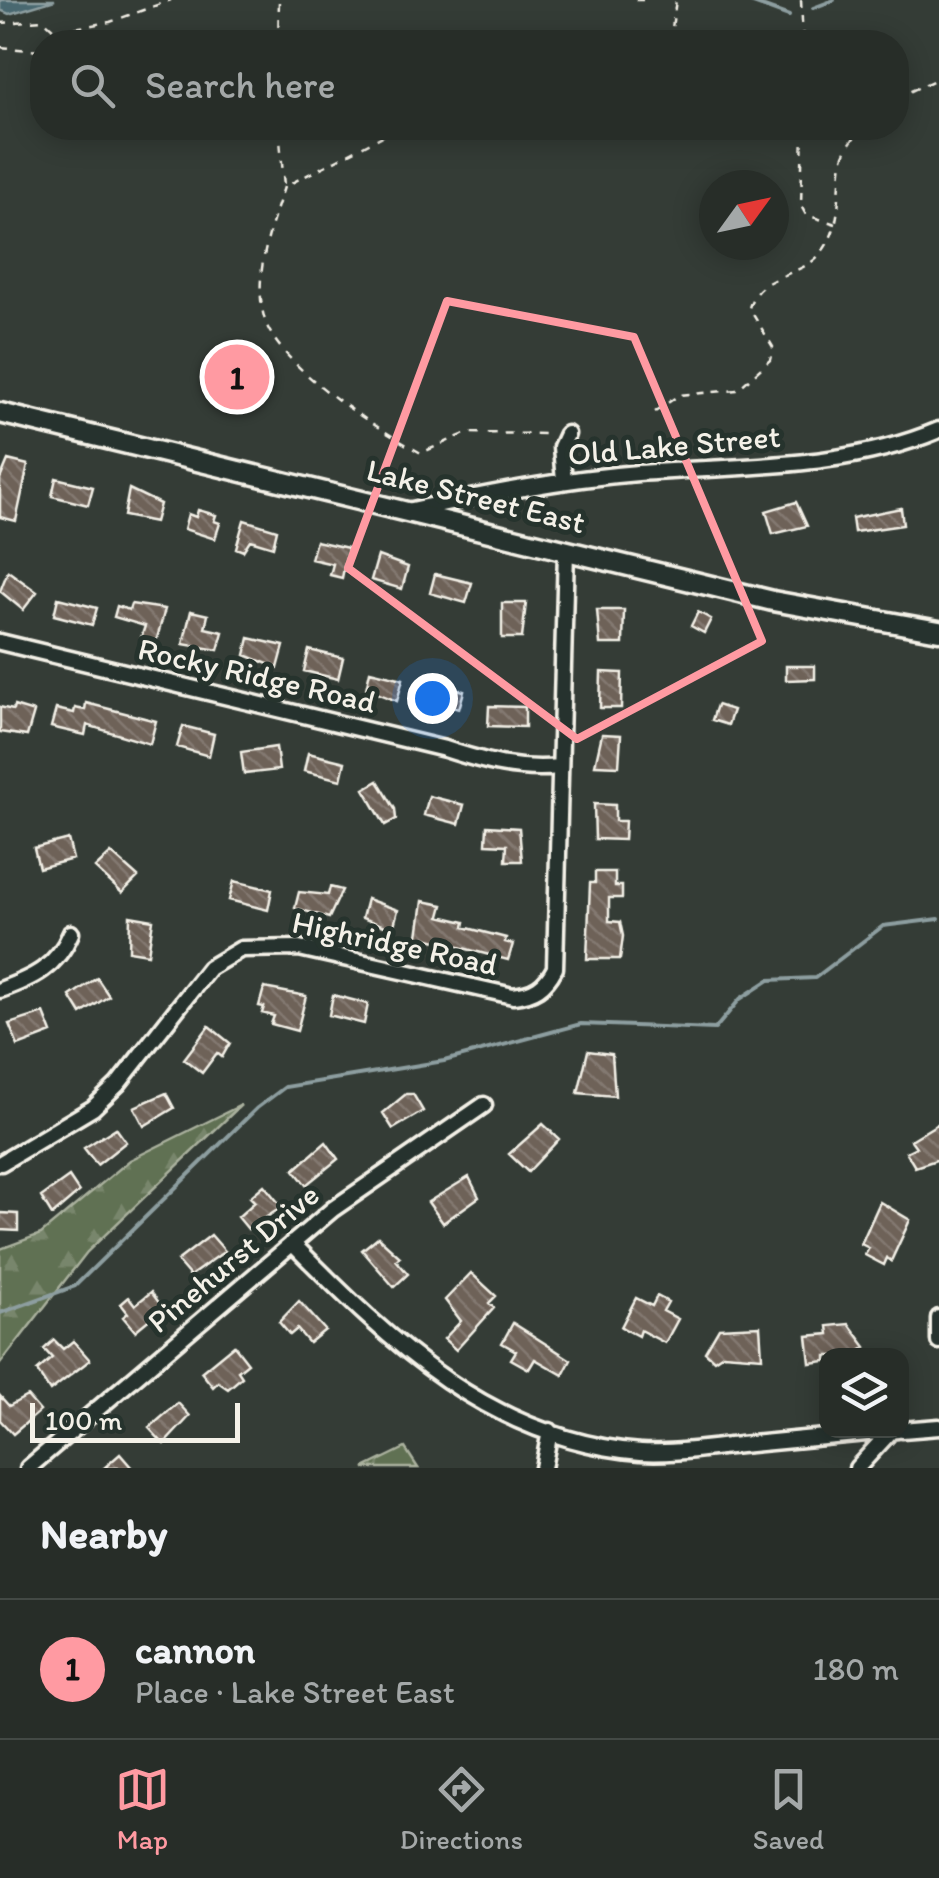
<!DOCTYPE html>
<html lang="en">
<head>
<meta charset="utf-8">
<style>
	:root { --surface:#272d28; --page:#2f3530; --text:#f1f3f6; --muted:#a4a8a8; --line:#434945; --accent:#ff9aa2 }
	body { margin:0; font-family:Itim,sans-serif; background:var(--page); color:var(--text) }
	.controls { position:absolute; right:30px; bottom:30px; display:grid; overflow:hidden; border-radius:20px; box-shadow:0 5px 25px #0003 }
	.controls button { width:90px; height:90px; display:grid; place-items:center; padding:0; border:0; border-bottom:2px solid var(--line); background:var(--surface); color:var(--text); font:50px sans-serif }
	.compass { position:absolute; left:699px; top:170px; width:90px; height:90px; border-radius:50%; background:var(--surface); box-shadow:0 5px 25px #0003; rotate:57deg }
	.scale { position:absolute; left:30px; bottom:25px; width:210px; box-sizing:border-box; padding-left:10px; border:5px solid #f4f1e8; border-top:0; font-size:28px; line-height:35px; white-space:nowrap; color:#f4f1e8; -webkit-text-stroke:8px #26332d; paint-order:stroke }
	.you { position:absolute; left:432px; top:698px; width:35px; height:35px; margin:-25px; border:8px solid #fff; border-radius:50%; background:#1a73e8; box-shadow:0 0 0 15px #1a73e833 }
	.badge { display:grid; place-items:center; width:65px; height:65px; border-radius:50%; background:var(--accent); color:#111; font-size:32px; font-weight:700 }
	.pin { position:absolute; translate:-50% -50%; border:5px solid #fff; box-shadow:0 2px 10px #0006 }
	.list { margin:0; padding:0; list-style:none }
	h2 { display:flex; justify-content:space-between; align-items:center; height:130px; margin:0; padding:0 40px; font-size:42px }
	h2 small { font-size:32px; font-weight:400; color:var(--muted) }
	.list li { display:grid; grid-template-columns:65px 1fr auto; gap:30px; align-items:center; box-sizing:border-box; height:140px; padding:0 40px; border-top:2px solid var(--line) }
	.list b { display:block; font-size:38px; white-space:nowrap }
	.list p { margin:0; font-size:32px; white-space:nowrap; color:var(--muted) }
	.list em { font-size:32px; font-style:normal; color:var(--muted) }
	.icon { flex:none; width:55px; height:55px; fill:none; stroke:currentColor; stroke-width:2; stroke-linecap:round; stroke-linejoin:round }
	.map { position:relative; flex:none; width:939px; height:1468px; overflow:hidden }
	.search { position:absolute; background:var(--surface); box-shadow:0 5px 25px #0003; left:30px; right:30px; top:30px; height:110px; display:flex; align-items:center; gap:25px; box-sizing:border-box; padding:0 35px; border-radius:40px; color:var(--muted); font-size:38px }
	.sheet { height:270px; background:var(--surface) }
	nav { display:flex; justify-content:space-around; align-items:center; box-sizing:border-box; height:140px; border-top:2px solid var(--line); background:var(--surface); font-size:28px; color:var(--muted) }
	nav a { display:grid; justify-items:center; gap:5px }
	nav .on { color:var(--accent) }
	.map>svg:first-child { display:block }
	.grass { fill:url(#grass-tufts); stroke:#aab19e; stroke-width:2.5 }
	.forest { fill:url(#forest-firs); stroke:#aab19e; stroke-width:2.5 }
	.water { fill:#496770; stroke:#8d9ea0; stroke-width:2.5 }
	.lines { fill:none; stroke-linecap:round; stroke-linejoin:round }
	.stream { stroke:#8d9ea0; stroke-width:4 }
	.building { fill:url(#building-back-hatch); stroke:#f4f1e8; stroke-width:2.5 }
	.minor-casing { stroke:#f4f1e8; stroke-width:21 }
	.major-casing { stroke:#f4f1e8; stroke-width:25 }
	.path { stroke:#f4f1e8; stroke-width:2.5; stroke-dasharray:8 8; stroke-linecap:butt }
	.minor { stroke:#26332d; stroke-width:14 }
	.major { stroke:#26332d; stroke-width:18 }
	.marked { fill:none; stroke:#ff9aa2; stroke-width:8; stroke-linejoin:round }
	.labels { text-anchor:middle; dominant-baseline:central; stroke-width:10; stroke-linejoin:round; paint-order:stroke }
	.street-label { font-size:32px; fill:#f4f1e8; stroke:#26332d }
</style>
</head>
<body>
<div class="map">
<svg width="939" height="1468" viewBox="0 0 939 1468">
	<defs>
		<pattern id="grass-tufts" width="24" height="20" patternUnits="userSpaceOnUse" patternTransform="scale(2.5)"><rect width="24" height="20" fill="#617153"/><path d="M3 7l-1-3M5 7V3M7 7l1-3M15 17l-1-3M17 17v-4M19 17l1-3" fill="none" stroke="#78866c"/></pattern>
		<pattern id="forest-firs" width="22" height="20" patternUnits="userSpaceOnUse" patternTransform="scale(2.5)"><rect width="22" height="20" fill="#617153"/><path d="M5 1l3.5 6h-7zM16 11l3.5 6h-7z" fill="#78866c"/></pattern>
		<pattern id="building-back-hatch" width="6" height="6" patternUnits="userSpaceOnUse" patternTransform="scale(2.5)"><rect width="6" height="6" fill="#6e6259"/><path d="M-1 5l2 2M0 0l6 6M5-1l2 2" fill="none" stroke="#837971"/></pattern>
	</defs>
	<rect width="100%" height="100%" fill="#343c36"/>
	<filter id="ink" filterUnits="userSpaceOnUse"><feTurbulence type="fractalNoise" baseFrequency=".01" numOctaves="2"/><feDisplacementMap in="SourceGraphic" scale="20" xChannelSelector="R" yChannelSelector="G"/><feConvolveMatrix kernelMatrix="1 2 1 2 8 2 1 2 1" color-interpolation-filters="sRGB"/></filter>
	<g filter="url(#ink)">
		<path class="grass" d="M405 1448 418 1468H364Z"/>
		<path class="forest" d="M241 1105 87 1252 0 1364V1249L41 1234 130 1160Z"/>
		<path class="water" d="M0 0H55L9 14 0 10Z"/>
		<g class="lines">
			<path class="stream" d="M745 0 789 16
				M813 8 834 0
				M0 1313 75 1286 257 1108 285 1087 444 1061 581 1024 715 1029 740 999 769 980 815 978 883 926 939 919"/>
		</g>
		<path class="building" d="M8 460 28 465 16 521 0 517V479Z
			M56 478 93 487 88 505 52 496Z
			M129 489 160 504 155 522 124 516Z
			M796 502 807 526 773 534 766 511Z
			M901 508 903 525 854 532 852 518Z
			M198 510 216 515 214 521 220 523 215 539 184 529 188 514 196 517Z
			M244 520 277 530 273 547 250 540 243 551 236 548Z
			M316 541 348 548 342 578 330 575 333 564 311 559Z
			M378 556 408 567 402 589 371 580Z
			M8 571 37 592 23 610 0 591Z
			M435 574 472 583 466 603 430 593Z
			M58 598 97 608 92 625 54 615Z
			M502 603H526L522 638H502Z
			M131 604 165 609 156 642 141 638 145 626 114 617 117 606 129 610Z
			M597 610H624L623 644H600Z
			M191 611 208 615 205 628 223 632 218 650 183 644Z
			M698 612 711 619 704 633 691 626Z
			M249 638 284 646 278 668 245 655Z
			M309 650 343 658 338 679 304 671Z
			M786 666H815V679L786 680Z
			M370 671 403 679 397 701 366 689Z
			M601 672 622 673 621 708H600Z
			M428 681 464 691 459 709 423 699Z
			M86 703 156 721 150 744 87 725 85 735 51 727 56 709 74 713 75 708 85 710Z
			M717 705 733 710 728 725 712 720Z
			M14 706 34 712 27 736 0 732V707L13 710Z
			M489 706 525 707V727L488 726Z
			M183 726 214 734 209 756 177 747Z
			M602 734 621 735 619 766 595 765Z
			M276 747 279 770 244 774 241 752Z
			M308 753 345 762 341 780 304 771Z
			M378 781 395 809 396 819 385 825 364 789Z
			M429 796 464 805 459 824 424 815Z
			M594 804 615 805V821H625L624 840 595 839Z
			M487 826 519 828 522 861H506L507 845 486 844Z
			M68 839 73 859 39 868 34 848Z
			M111 853 138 877 122 893 95 868Z
			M595 872H615V886H622V898H609V921L620 922 623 936 620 959H587L590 883H595Z
			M234 881 272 890 268 910 229 900Z
			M330 887 342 890 329 918 295 908 299 892 328 895Z
			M367 899 398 910 393 929 362 918Z
			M423 901 443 905 440 916 465 922 464 927 506 938 505 942 513 944 508 960 418 936Z
			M130 916 153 920 148 954 129 951Z
			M97 978 109 996 81 1014 70 996Z
			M264 988 306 996 297 1031 271 1024 274 1016 262 1013 264 1007 259 1006Z
			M333 995 368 1004 364 1024 329 1015Z
			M44 1013 52 1033 18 1046 9 1024Z
			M209 1026 230 1043 222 1057 217 1053 202 1073 184 1059Z
			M588 1051 612 1054 615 1096 578 1093Z
			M166 1093 174 1108 144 1126 134 1107Z
			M406 1094H413L423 1111 393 1129 383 1113Z
			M939 1123V1159L915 1167 906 1152 916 1147 911 1140Z
			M543 1124 559 1139 528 1172 509 1154Z
			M116 1128 126 1142 97 1165 84 1148Z
			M326 1142 338 1159 306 1185 294 1170Z
			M69 1177 79 1192 52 1215 41 1197Z
			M469 1177 479 1197 443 1223 428 1202Z
			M264 1185 282 1207 248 1229 238 1217 255 1202 250 1197Z
			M880 1202 910 1220 891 1261 887 1258 884 1265 865 1255 869 1248 861 1244Z
			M0 1213 18 1214V1231L0 1230Z
			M211 1235 225 1251 190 1276 177 1261Z
			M378 1237 400 1257 396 1260 408 1274 394 1287 362 1250Z
			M471 1273 496 1296 489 1303 494 1308 456 1350 444 1339 461 1321 445 1300Z
			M151 1292 163 1308 135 1331 123 1317 128 1313 121 1304 129 1297 135 1305Z
			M657 1296 668 1302 663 1311 678 1319 665 1343 640 1330 638 1336 621 1327 636 1298 652 1306Z
			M299 1301 325 1330 309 1343 297 1329 290 1335 279 1322Z
			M513 1323 571 1360 563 1375 535 1359 529 1369 511 1359 516 1351 502 1343Z
			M849 1324 866 1347 853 1356H826V1361L810 1363 807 1336 829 1334 828 1326Z
			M760 1326 762 1357 723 1354 714 1360 705 1352 719 1328Z
			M54 1340 63 1349 73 1341 90 1360 50 1391 37 1371 52 1358 44 1349Z
			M234 1345 248 1363 238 1371 242 1377 228 1389 218 1382 213 1387 201 1372Z
			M0 1396 9 1406 27 1396 40 1411 13 1434 0 1420Z
			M178 1403 190 1416 164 1444 149 1428Z
			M120 1454 132 1468H104Z"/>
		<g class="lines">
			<defs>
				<path id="minor" d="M564 481 561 447 567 434
					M412 510C487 494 562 479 638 473 739 465 844 470 939 430
					M0 642 445 749C485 762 518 771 559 767
					M0 990C33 978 57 967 71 933
					M1 1163 93 1108 118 1084 209 968 241 949 299 948 513 996C534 994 545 987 555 968L566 550
					M292 1243C391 1343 491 1440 641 1452 673 1454 708 1448 740 1445 792 1440 845 1435 898 1430
					M939 1318V1341
					M902 1430 939 1427
					M28 1468 333 1209 484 1105
					M543 1468 550 1431
					M857 1468 891 1431"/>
				<path id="major" d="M0 413 773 601 939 631"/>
			</defs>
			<use href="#minor" class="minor-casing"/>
			<use href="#major" class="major-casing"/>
			<path class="path" d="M636 0H643
				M801 0 803 42
				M0 23 44 20 56 31 110 22 171 0
				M46 42 55 32
				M278 42 279 0
				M670 42 676 0
				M0 47 39 51 42 47
				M896 98 939 78
				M279 128 284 186
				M398 128 284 187C271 227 253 275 264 317 276 366 378 429 421 453L467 433 551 434
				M803 128 801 206 806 215 836 224
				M655 412 679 395 737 390 770 360 773 347 749 308C758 272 800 279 821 253 843 225 837 195 842 162 844 150 854 138 861 128"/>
			<use href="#minor" class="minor"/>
			<use href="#major" class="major"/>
		</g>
	</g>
	<path class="marked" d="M447 301 634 337 762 641 577 739 348 568Z"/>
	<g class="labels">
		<g class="street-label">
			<text transform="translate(674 445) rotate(-5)">Old Lake Street</text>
			<text transform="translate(476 496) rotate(14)">Lake Street East</text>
			<text transform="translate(257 675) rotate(13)">Rocky Ridge Road</text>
			<text transform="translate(395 943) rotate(12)">Highridge Road</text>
			<text transform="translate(233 1258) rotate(-40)">Pinehurst Drive</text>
		</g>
	</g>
</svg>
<div class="controls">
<button><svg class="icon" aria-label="layers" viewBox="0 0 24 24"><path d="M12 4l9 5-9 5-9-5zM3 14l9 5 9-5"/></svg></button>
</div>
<svg class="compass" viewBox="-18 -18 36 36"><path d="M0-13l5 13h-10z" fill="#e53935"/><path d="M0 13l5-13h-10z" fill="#a4a8a8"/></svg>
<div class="scale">100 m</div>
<div class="you"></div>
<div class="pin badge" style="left:237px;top:377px">1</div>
<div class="search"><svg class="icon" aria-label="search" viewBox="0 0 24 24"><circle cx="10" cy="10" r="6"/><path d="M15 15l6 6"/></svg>Search here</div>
</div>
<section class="sheet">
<h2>Nearby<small></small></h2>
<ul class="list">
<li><span class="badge">1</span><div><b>cannon</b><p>Place · Lake Street East</p></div><em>180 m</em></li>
</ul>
</section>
<nav>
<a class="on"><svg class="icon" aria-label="map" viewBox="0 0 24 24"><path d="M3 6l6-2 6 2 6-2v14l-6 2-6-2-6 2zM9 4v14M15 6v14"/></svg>Map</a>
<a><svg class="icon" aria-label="directions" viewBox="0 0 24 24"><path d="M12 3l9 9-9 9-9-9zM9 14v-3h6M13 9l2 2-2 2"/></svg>Directions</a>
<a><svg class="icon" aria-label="saved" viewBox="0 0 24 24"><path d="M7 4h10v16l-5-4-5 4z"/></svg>Saved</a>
</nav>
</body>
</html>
